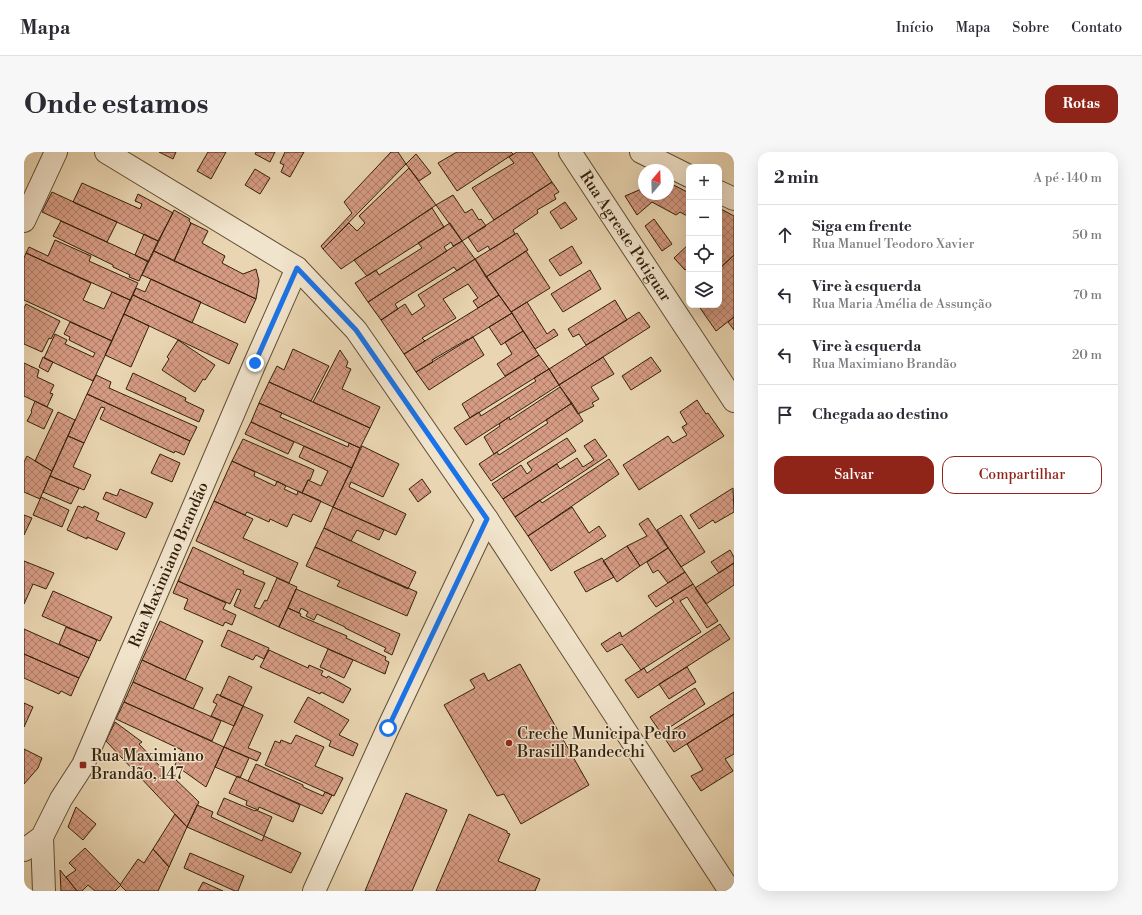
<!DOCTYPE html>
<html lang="pt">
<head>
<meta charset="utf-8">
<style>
	:root { --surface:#fff; --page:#f7f7f7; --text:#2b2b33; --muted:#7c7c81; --line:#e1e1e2; --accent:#8f2418 }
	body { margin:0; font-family:"Libre Bodoni",serif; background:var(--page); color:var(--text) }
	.controls { position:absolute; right:12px; top:12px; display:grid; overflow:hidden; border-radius:8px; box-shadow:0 4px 16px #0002 }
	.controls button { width:36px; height:36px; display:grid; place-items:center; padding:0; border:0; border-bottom:1px solid var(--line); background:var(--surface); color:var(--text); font:20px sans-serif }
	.compass { position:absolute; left:614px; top:12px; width:36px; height:36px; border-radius:50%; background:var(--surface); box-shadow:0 4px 16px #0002; rotate:19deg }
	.stop { position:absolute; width:12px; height:12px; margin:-9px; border:3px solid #1a73e8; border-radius:50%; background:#fff }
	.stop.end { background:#1a73e8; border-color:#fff; box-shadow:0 1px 4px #0008 }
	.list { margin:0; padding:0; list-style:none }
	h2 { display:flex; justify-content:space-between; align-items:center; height:52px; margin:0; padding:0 16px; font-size:17px }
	h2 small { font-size:13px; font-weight:400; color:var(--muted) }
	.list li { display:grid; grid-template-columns:26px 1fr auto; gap:12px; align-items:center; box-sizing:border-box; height:60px; padding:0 16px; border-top:1px solid var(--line) }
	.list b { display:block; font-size:15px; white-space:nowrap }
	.list p { margin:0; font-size:13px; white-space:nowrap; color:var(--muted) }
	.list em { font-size:13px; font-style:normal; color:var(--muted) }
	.actions { display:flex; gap:8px; padding:12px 16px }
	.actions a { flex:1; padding:9px 0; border:1px solid var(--accent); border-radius:12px; text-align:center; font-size:14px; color:var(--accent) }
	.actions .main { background:var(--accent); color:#fff }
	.icon { flex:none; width:22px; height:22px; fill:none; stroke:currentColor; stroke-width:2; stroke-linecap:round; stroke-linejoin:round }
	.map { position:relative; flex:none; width:710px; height:739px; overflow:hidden; border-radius:12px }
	header { display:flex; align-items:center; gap:24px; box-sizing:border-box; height:56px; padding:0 20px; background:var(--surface); border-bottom:1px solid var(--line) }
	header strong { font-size:19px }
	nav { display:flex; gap:22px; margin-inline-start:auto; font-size:14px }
	.intro { display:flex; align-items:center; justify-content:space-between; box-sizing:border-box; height:96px; padding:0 24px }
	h1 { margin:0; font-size:28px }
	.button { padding:10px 18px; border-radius:12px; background:var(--accent); color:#fff; font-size:14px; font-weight:700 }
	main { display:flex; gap:24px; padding:0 24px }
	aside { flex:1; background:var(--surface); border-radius:12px; box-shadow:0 4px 16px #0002 }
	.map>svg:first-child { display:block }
	.building { fill:url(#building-cross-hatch); stroke:#34210c }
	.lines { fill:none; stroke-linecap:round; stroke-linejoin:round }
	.street-casing { stroke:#614e35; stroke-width:24 }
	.street { stroke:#f1e4cc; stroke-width:22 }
	.route { stroke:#1a73e8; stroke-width:5 }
	.poi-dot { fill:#8f2418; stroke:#f1e4cc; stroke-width:1.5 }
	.labels { text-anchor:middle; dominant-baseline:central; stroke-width:3; stroke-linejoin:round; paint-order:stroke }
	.street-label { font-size:16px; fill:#34210c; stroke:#f1e4cc }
	.poi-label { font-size:16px; fill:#34210c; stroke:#f1e4cc; text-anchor:start }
</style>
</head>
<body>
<header>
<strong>Mapa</strong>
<nav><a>Início</a><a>Mapa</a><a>Sobre</a><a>Contato</a></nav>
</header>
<div class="intro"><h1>Onde estamos</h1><a class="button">Rotas</a></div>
<main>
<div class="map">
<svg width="710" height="739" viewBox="0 0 710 739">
	<defs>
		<pattern id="building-cross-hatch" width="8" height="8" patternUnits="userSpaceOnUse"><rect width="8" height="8" fill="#d69b83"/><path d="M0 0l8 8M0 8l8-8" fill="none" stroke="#ae7e6a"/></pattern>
	</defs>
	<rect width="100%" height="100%" fill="#e9d5b1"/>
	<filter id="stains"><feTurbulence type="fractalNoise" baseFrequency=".005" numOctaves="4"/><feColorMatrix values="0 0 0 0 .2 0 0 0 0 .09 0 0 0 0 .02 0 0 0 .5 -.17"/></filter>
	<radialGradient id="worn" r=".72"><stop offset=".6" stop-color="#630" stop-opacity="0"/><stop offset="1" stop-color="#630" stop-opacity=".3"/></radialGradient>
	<path class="building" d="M135 0H152L149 7Z
		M184 0H202L187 27 173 19Z
		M232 0H251L246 10 231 2Z
		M261 0H280L266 25 257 20 260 13 256 11Z
		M367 0H374L382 12 299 97 297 94 328 61 320 50Z
		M433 0H487L489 2 433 39 414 11Z
		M493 0H508L528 30 470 68 448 36 490 11 485 5Z
		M392 2 407 21 395 29 382 12Z
		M385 16 412 53 317 117 299 97 325 71 333 79 341 71 335 64Z
		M231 17 246 26 236 42 221 33Z
		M528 30 535 40 530 43 532 47 513 58 514 61 489 78 491 82 466 98 464 94 454 100 444 85Z
		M644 30 665 41V65L656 60 652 63 628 50 613 63 601 44 620 36V42H644Z
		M58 31 116 57 118 52 111 49 114 42 149 61 134 89 49 50Z
		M28 40 93 70 83 90 18 60Z
		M429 43 441 61 448 57 455 68 457 67 462 74 438 89 412 53Z
		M541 50 553 67 537 77 526 60Z
		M408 56 420 75 343 124 330 108Z
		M695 56 710 64V103L695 117Z
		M150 58 166 67 165 69 167 71 150 109 130 99Z
		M630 67 648 92 638 99 621 74Z
		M37 69 124 109 115 129 105 125 106 123 89 115V113L29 84Z
		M167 71 184 79 178 91 201 104 198 111 219 122 232 117 235 129 232 147 150 109Z
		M426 71 438 89 429 94 427 90 420 95 423 99 344 150 331 131 352 118 355 123 398 96 394 91Z
		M493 81 504 98 462 125 451 107Z
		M120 82 134 89 124 110 111 103Z
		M31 88 67 104 65 109 67 110 114 131 106 148 2 101 5 95 24 104Z
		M438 89 451 107 433 119 430 115 371 152 374 157 357 168 344 150Z
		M665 92V118L663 116 661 118 650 106Z
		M548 94 558 111 536 124 525 108Z
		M130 99 232 147 221 171 118 123Z
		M502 99 526 136 487 160 462 125Z
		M2 101 67 131 59 148 80 157 88 140 106 148 88 189 0 148V106Z
		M710 103V165L692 179 674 153H695V117Z
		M451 107 475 143 454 156 449 149 454 146 444 132 419 147 432 166 398 186 401 189 380 202 357 168 381 152 388 163 401 154 394 143Z
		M566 118 577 137 539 160 527 142Z
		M127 127 177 150 168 171 109 143 112 136 121 140Z
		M109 143 214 192 205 212 100 162Z
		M475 143 488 161 444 188V187L408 208 409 210 392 220 380 202Z
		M591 148 603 168 562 193 555 182 549 185 544 177Z
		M503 150 523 182 530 177 534 183 511 197 487 160Z
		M2 152 36 169 27 187 25 186 18 200 0 192V156Z
		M615 160 626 175 535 233 525 217Z
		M488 161 499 179 477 193 465 175Z
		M100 162 125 174 107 215 81 203Z
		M710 165V178L704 170Z
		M46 170 88 189 69 229 20 206 31 182 43 188 41 192 69 205 71 201 45 188 46 185 40 182Z
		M499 179 515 203 481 224 473 212 488 202 481 190Z
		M449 185 460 203 405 238 392 220Z
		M154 188 191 213 181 228 179 227 171 240 138 218 145 207 143 205Z
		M269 197 305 214 287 249 245 230 253 214 260 218Z
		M316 198 324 210 322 215 327 217 318 237 356 255 346 276 289 250Z
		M515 203 525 217 446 266 438 252Z
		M19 205 29 210 24 220 15 215Z
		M579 205 590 222 567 235 575 247 568 251 570 254 554 262 535 233Z
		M627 205 637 219 607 238 598 224Z
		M0 211 15 218 13 225 30 233 26 241 29 242 23 255 0 244Z
		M525 217 535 233 442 293 430 276 455 260 457 264 512 229 510 226Z
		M109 221 162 246 161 249 180 258 175 270 102 237Z
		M72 223 87 230 85 236 173 275 166 289 63 242Z
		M245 230 346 276 336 296 235 251Z
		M536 235 548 251 470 302 460 285 476 274 475 272 485 265 486 268Z
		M63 242 166 289 160 303 151 299 150 301 76 267 81 256 77 255 60 291 44 284Z
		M673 248 682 262 684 261 700 284 615 338 599 313 644 284 649 291 663 283 658 275 663 272 656 260Z
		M11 249 29 258 20 277 3 269 8 260 7 259Z
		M235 251 258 261 256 265 324 295 325 291 336 296 328 316 227 270Z
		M548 251 559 269 467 329 455 312 473 300 475 303 524 271 522 268Z
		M34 260 51 268 28 319 11 309Z
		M227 270 270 290 264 302 221 282Z
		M44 284 60 291 49 315 67 323 60 338 26 324Z
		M543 286 552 299 479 347 468 332 497 313 503 322 508 318 503 311Z
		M219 287 290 318 286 328H284L278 341 208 309Z
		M571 287 583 304 491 365 479 347 533 312 536 317 553 306 559 315 570 308 560 294Z
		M280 294 328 316 309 355 278 341 284 328 297 334 304 319 275 305Z
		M338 294 375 312 359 345 327 330 325 335 382 362 372 383 309 355Z
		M136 302 156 311 148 330 127 321Z
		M3 304 28 319 16 347 0 340V310Z
		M585 307 595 322 504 384 491 365 516 348 518 351Z
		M208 309 231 320 230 324 251 334 253 329 262 334 260 337 273 343 274 339 297 349 287 370 269 362 263 375 246 367 245 370 223 360 221 363 190 349Z
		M26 324 55 336 47 352 19 340Z
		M398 327 407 340 394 350 385 337Z
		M709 336 710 360 691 371 689 368 675 377 666 363Z
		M96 337 129 351 122 366 79 347 82 340 93 344Z
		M17 345 45 358 38 375 9 363Z
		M190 349 229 367 219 386 274 411 265 431 172 389Z
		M54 354 59 356 60 354 75 361 72 368 101 381 93 398 63 385V387L43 378Z
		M309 355 360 378 355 388 333 378 327 389 300 376Z
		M548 355 565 381 575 374 582 384 527 419 504 384Z
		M0 363 8 366 0 383Z
		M657 363 681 400 657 415 633 378Z
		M624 366 644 396 616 414 603 394 623 384 615 372Z
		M300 376 392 420 384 437 291 395Z
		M603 394 616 414 593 430 579 409Z
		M169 395 220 419 219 422 241 431 230 455 236 457 241 448 243 449 253 426 273 435 255 475 210 454 217 438 213 437 206 452 154 429Z
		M291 395 393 440 383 464 313 434 316 429 282 414Z
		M644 396 661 420 644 431 634 418 629 421 623 410Z
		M706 398 710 405V411L695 421 687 410Z
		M578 406 590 425 562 440 550 420Z
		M0 409 30 421 22 437 9 432 0 452Z
		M710 411V433L682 452 671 436Z
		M661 420 669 432 632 455 624 444Z
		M154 429 202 451 199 457 212 463 208 473 201 470 199 474 160 457 164 447 149 441Z
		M669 432 694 469 683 476 663 445 656 449 677 480 617 518 598 492 583 500 577 492 596 480 598 485 650 450 647 446Z
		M272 437 376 482 368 503 360 499 362 496 321 476V475L293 462 290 468 282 464 284 460 277 456 275 461 264 456Z
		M29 439 88 465 76 489 18 464Z
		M264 456 277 462 276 464 323 484 322 486 362 505 361 508 365 510 361 522 255 475Z
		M136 469 179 489 161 528 118 508Z
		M696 472 706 487 614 546 601 528 620 516 623 521Z
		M42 475 73 488 65 506 35 492Z
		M0 477 65 506 55 526 0 502Z
		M204 478 245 496 240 507 232 503 229 508 197 494Z
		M304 497 329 508 320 526 296 515Z
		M245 498 284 516 285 513 299 519 297 523 303 526 304 524 327 537 319 551 297 540 296 542 236 515Z
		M0 502 55 526 47 544 37 539 35 542 0 526Z
		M118 508 179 536 169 557 109 530Z
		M496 512 565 633 497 672 480 642 473 644 420 553 451 536 446 528 460 521 464 529Z
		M663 515 672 530 645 547 635 532Z
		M205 524 228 535 219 554 196 544Z
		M109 530 197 569 188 589 100 550Z
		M671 536 681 552 637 581 626 565Z
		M710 540V562L650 600 639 584Z
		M193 542 219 554 210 574 187 564 193 552 189 550Z
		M284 545 325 568 315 583 334 592 329 604 305 594 307 589 270 570Z
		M100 550 200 595 182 635 151 613 158 598 92 567Z
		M0 551 9 555 0 575Z
		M219 554 239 563 224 596 237 601 233 609 200 595Z
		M710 562V602L701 607 709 619 677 639 667 624 679 618 663 592Z
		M91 570 118 590 115 592 145 624 147 623 175 650 163 675 82 589Z
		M272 583 300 595 291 614 319 626 310 644 241 613 251 589 256 591 257 588 267 592Z
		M200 595 225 606 216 626 191 615Z
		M0 597 18 606 14 616 0 632Z
		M232 612 279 633V635L299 644 301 640 308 643 298 662 224 629Z
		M213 624 276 653 269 670 235 655 234 658 222 653 223 649 205 641Z
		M382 641 423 658 388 739H341Z
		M200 646 231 659 232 658 248 665 240 684 193 662Z
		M173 653 189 660 187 665 238 689 240 684 277 701 267 721 163 675Z
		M52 655 72 672 59 688 44 675Z
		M151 662 163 675 145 715 129 697Z
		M445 662 483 679V681L486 682 474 709 516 727 511 739H412Z
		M61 696 97 733 91 739H71L64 733 58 739H53L42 725 52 718 45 711Z
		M129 697 145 715 134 739H102L96 733 114 707 120 711Z
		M166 701 220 724 214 739H211L160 716Z
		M36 718 53 739H37Z
		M179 730 199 739H174Z"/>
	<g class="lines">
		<defs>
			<g id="street">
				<path d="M82 0 273 116 332 178 463 367 706 739"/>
				<path id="s1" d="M546 0 710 249"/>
				<path d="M617 0 665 24"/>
				<path d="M695 40 710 47"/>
				<path d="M0 69 32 0"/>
				<path d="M18 685 20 739"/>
				<path id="s2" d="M0 698 18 685 37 647 59 613 231 211 273 116"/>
				<path d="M290 739 364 576 463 367"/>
			</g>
		</defs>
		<use href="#street" class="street-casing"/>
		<use href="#street" class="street"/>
	</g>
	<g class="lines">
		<path class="route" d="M231 211 273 116 332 178 463 367 364 576"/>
	</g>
	<g class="poi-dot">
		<circle cx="485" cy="591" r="4"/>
		<rect x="55" y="609" width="8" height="8" rx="2"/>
	</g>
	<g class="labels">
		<g class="street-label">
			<text stroke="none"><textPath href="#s1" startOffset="101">Rua Agreste Potiguar</textPath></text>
			<text stroke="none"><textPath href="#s2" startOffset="323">Rua Maximiano Brandão</textPath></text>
		</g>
		<g class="poi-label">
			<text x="493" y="582">Creche Municipa Pedro<tspan x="493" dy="18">Brasill Bandecchi</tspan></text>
			<text x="67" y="604">Rua Maximiano<tspan x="67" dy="18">Brandão, 147</tspan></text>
		</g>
	</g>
	<rect width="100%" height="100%" filter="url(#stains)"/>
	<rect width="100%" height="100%" fill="url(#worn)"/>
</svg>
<div class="controls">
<button>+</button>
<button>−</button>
<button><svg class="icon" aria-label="locate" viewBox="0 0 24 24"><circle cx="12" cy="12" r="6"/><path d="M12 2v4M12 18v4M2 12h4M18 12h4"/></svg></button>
<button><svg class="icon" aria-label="layers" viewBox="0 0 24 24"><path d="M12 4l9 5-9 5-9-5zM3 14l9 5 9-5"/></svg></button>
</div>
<svg class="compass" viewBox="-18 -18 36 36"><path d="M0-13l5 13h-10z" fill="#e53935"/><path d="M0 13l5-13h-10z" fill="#7c7c81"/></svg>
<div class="stop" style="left:364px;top:576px"></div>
<div class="stop end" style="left:231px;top:211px"></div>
</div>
<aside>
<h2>2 min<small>A pé · 140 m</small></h2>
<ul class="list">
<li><svg class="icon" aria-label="ahead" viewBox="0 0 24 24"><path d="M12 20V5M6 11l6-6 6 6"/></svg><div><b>Siga em frente</b><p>Rua Manuel Teodoro Xavier</p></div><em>50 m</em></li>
<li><svg class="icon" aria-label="left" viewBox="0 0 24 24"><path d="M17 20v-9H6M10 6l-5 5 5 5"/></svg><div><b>Vire à esquerda</b><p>Rua Maria Amélia de Assunção</p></div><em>70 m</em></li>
<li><svg class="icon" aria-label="left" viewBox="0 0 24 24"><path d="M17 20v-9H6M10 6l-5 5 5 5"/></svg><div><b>Vire à esquerda</b><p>Rua Maximiano Brandão</p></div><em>20 m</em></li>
<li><svg class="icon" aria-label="arrive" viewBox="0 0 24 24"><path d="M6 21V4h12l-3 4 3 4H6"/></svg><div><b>Chegada ao destino</b></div></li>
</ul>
<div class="actions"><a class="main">Salvar</a><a>Compartilhar</a></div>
</aside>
</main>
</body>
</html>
